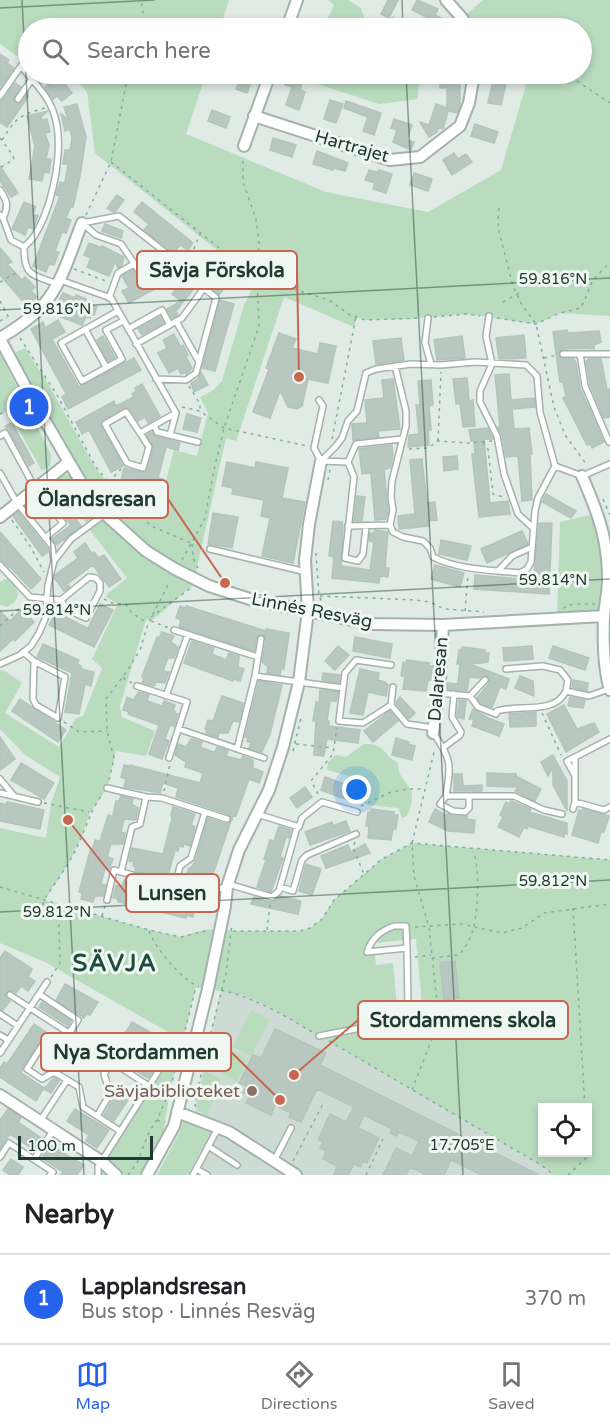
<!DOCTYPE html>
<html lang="en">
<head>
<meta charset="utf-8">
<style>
	:root { --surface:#fff; --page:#f2f2f2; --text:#202124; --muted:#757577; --line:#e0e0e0; --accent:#2563eb }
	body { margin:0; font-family:"Varela Round",sans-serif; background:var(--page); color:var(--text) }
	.controls { position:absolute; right:18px; bottom:18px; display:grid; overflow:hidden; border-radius:0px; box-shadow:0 3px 9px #0003 }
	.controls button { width:54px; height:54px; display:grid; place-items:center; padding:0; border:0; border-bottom:2px solid var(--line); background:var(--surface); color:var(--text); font:30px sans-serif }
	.scale { position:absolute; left:18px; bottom:15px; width:135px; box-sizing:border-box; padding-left:6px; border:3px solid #213b32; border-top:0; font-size:16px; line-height:21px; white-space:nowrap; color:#213b32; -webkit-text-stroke:4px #f0f7f3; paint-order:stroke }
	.you { position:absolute; left:357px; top:790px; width:21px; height:21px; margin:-15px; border:4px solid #fff; border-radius:50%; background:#1a73e8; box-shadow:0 0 0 9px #1a73e833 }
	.badge { display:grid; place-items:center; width:39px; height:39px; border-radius:50%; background:var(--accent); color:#fff; font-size:20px; font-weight:700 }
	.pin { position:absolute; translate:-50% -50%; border:3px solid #fff; box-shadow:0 2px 6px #0006 }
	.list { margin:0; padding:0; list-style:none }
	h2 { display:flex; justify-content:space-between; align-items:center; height:78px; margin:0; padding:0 24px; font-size:26px }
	h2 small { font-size:20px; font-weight:400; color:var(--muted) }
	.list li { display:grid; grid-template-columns:39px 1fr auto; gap:18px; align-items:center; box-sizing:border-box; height:90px; padding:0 24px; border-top:2px solid var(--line) }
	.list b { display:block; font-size:22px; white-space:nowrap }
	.list p { margin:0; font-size:20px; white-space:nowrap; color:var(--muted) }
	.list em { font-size:20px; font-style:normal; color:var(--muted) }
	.icon { flex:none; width:33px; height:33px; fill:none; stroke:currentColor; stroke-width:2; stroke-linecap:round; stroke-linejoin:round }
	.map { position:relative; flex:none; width:610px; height:1175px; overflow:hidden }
	.search { position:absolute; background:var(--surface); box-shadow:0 3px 9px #0003; left:18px; right:18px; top:18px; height:66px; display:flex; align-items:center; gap:15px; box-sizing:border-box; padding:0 21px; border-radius:33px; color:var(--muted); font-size:22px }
	.sheet { height:168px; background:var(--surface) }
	nav { display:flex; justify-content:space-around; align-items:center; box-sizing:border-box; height:84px; border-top:2px solid var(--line); background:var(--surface); font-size:16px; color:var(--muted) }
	nav a { display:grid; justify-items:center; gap:3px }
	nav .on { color:var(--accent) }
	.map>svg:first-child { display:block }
	.built { fill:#cedbd4 }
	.green { fill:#b9dcbf; fill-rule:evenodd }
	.building { fill:#b8c8c1; stroke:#b3c4bb; stroke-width:1.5 }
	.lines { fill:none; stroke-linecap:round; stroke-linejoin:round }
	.service-casing { stroke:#a3b3ac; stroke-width:8 }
	.minor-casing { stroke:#a3b3ac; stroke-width:14 }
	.path { stroke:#81ae9c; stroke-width:1.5; stroke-dasharray:3 4.5; stroke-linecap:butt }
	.service { stroke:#fff; stroke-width:5 }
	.minor { stroke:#fff; stroke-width:10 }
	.ticks { fill:none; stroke:#213b32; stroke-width:1.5; stroke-opacity:0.45 }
	.education-dot { fill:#8d6e63; stroke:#f0f7f3; stroke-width:2 }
	.labels { text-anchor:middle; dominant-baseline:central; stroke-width:6; stroke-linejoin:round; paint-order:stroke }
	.street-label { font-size:18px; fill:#213b32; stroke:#f0f7f3 }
	.education-label { font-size:18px; fill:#785e54; stroke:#f0f7f3; text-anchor:end }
	.district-label { font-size:24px; font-weight:bold; letter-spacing:1.5px; fill:#1d4c3d; stroke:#f0f7f3 }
	.ticks-label { font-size:15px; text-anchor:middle; fill:#213b32; stroke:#f0f7f3; stroke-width:6; stroke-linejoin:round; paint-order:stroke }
	.leader { fill:none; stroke:#c76751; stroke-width:2 }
	.callout-dot { fill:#c76751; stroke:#f0f7f3; stroke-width:2 }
	.callout { fill:#f0f7f3; stroke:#c76751; stroke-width:2 }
	.callout-label { font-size:20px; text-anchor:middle; font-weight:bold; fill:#213b32 }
</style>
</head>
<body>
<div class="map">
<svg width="610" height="1175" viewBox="0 0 610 1175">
	<rect width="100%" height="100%" fill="#e0ebe5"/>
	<path class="built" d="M221 990 243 995 266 1005 541 1165 554 1175H187L215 1125 195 1115 196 1099Z"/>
	<path class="green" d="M0 0H229L220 28H28V46L17 56 0 44Z
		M328 0H348L361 8 365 20 384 22 393 16 414 28H323L334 5Z
		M483 0H610V316L560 313 536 324 467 314 409 319 365 320 357 317 354 327 284 297 236 441 226 438 195 576 155 552 115 519 81 478 12 354 25 348 49 385 96 469 120 497 162 496 174 450 197 456 208 413 200 397 212 391 222 381 244 305 256 281 95 153 87 92 71 74H206L186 134 326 192 428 212 501 170 528 78 515 74H582V28H467L462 18Z
		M286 74H419L418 99 379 104Z
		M0 354 51 454 50 466 42 471 8 411 0 414Z
		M63 474 69 475C107 530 135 553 193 585L154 619 146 620 120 706 122 717 155 731 146 756 116 751 107 788 90 813 81 838 67 866 44 900 149 930 181 937 199 931 221 928 232 931H300L310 928 322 919 334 900 382 859 412 843 610 860V1175H554L541 1165 266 1005 243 995 196 987 170 1090 163 1136 142 1175H97L164 1065 175 1036 47 963 0 943V828L46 838 51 804 60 777 25 755 0 729V670L5 671 22 683 5 713 59 747 76 718 83 716 102 668 92 659 118 604 106 597 107 594 127 578 89 529 83 517 77 516 51 482ZM416 939 423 1017 398 1019 393 963 376 965 374 943ZM542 1108H588V1152H542Z
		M599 513 610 584V615L557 619 560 522Z
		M5 579H9C20 590 22 599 7 607L0 605V582Z
		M364 744C385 743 383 755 398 763 397 780 413 784 412 798 412 804 409 811 407 816L402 818 398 808 368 805 361 801 366 781 327 770 328 762 336 755 346 757Z
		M251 1010 270 1020 251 1056 233 1047Z
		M231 1051 248 1059 237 1081 221 1073Z
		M204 1071 221 1079 208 1115 198 1111 197 1107Z
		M184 1117 215 1125 187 1175H157L180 1131Z"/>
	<path class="building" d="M388 0H398L389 18 381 14Z
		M417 0 438 9 434 17 435 15 443 19 438 28 429 25 432 20 412 10Z
		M0 54 9 60 7 63 14 68 0 87Z
		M39 74H57L72 93 62 101 57 96 53 99 45 87 48 85Z
		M242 74H254L247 93 236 89Z
		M440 75H460V106L457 113 448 111 443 129 438 128 437 132 429 137 420 122 429 125 436 104 447 108V88H440Z
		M494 76 507 79 501 105 488 103Z
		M288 78 302 82 300 90 305 92 299 110 286 105 292 87 285 85Z
		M15 83 21 87 14 97 15 103H21L28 93V97L7 127 0 122V101L4 99Z
		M330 100 343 104 336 123 324 119Z
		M346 101 381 113 374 135 363 131 368 117 344 108Z
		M77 104 86 137 80 176 73 207 71 206 66 218 71 220 66 233 62 232 55 251 59 252 54 265 49 264 46 272 33 266 60 196 56 195 60 182 65 183 68 164H63L65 150H70L72 138 70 129 65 131 61 114 70 121 67 116 64 107Z
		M212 110 230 117 226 128 208 121Z
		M48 111 41 117 42 120 47 119 50 132 45 133 49 145 46 159H51L49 173 44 172 42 181 29 179 35 146 27 116Z
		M394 119 412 125 407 140 414 142 411 150 393 142 397 130 391 128Z
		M475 124 498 132 494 143 471 136Z
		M273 138 296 145 292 157 270 150Z
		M317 151 348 163 345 171 334 168 333 170 313 164Z
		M454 153 458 159 466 154 472 162 452 175 443 160Z
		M0 166 18 193 11 197 0 181Z
		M369 170 378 172 379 170 392 174 386 193 373 189 375 183 365 180Z
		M414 173 432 179 428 191 410 185Z
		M117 195 124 200 115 212H113L107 208Z
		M24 202 36 207 33 214 38 216 33 229 28 227 25 235 12 229Z
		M142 202 193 243 188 250 180 245 174 253 144 230 149 224 134 212Z
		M105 224 123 231 121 238 102 231Z
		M89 243 102 248V246L124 257 122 265 118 268 115 262 109 276 87 267 91 258 84 255Z
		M0 248 12 262 7 264 22 280 25 277 35 287 31 291 37 297 27 306 0 275Z
		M204 253 240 280 233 288 227 284 219 295 190 270Z
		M168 261 179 271 162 285 129 303 122 291 129 288 122 276 133 270 140 281 160 271Z
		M184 278 195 287 176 311 178 315 172 318 167 309 181 301 172 294Z
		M63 293 75 298 76 295 86 299 85 302 97 307 94 315 91 314 90 318 86 317 82 325 61 317 65 308 60 306 62 302 59 301Z
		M220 300 234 304 215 371 202 368Z
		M160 317 163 323 142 335 138 329Z
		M58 320 65 332 52 339 79 387 134 358 141 370 68 409 62 397 66 394 31 329 43 322 45 328Z
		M567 330 568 333 599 331 601 342 594 345V349L586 348 563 349 558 353 561 358 574 359 576 363 580 388 604 442 592 448 590 444 587 445 563 398 566 396 563 382H560L553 332Z
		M279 333 296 339 292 348 318 354 320 343 336 346 328 383 308 379 302 406 297 409 288 407 280 391 270 418 253 412 269 369 266 368Z
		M174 334 181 347 183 345 188 355 186 356 192 368 186 374 185 372 181 374 178 368 169 373 158 353 167 348 163 340Z
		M524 335 526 358 499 359 496 338Z
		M103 336 115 357 108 361 97 340Z
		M462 336 465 358 437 360 434 340Z
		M401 338 404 360 376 364 373 341Z
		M588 359H601L607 390 610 389V417L604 418 590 385 586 361H588Z
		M201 372 208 385 194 392 191 383 198 379Z
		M509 374 511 400 534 398 535 407 512 409 514 429 529 428 532 454H530L532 500 522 501 518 456 506 457 502 435 498 427H500L495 375Z
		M467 378 469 401 473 400 475 426 463 427 460 403 456 404 453 379Z
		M393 379 400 429 378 431 379 437 353 440 352 424 367 423 365 400 384 398 382 380Z
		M431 380 433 405 429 406 431 430H428L429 445 408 447 409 435 419 434 416 405H420L418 381Z
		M142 384 160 416 148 423 145 417 138 421 129 408 125 407 101 421V426L123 466 111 472 89 430 82 434 76 422 114 401 116 406 134 397 132 394 136 391 135 388Z
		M187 414 201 418 197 432 183 429Z
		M12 423 34 463 29 466 9 431 5 426Z
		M488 428 493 439H484L490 503 508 501 510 514 479 517 472 454H475L474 441H471L469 430Z
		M152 432 154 436 180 443 178 450 166 447 158 478 163 479 160 491 121 481 124 468 145 473 147 471 154 447 147 435Z
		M392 445 393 456 390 468 384 469 388 512 386 519 375 520 371 473 362 474 359 449Z
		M457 456 458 469 444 471 443 457Z
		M422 459 427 503 435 502 437 520 428 521 429 526 399 529 398 516 415 514 410 460Z
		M227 462 255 468 256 462 288 468 282 498 305 502 293 563 262 556 270 518 261 516 264 500 232 494 233 488 222 486Z
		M51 486 81 526 57 545 52 539 71 525 45 491Z
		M546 494 576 511 571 518 542 502Z
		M357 496 365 497 362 521H354Z
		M18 512 47 548 48 552 42 556 13 516Z
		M213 513 238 517 232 548 208 544Z
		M333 521 342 522 343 528 341 566 370 570 374 542 369 541 370 533H374L375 530 388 532 385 568H389L388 577 380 576 379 583 332 578 334 557 329 556Z
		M539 523H552L549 594 474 589 475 575 520 579 528 574 533 585Z
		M522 531 528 544 487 563 481 549Z
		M0 532 41 579 31 589 12 569 0 560Z
		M441 540 471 546 467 560 439 554Z
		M85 543 92 554 94 552 99 558 104 555 121 579 109 587 93 565 67 584 70 587 64 591 55 579V575L78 558 74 552Z
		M435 565 464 573 460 587 431 579Z
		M100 604 113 610 94 647 49 625 56 612 89 629 88 628Z
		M180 606 185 608 186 606 266 631V629L289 633 284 669H281L280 675 267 673 268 667 262 662 266 640 264 635 257 636 254 651 179 627 181 620 176 618Z
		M22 609 34 622 15 641 13 639 0 651V611L10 621Z
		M162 632 174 636 171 642 178 647 174 658H168L163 671 169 672 165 683 156 682 154 686 142 683 144 678 142 677 157 637 159 638Z
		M355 637 392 644 390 658 353 651Z
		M192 641 214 648 212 654 226 660 229 653 239 656 238 667 244 669 240 681 234 679 233 681 184 663Z
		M43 644 79 660 77 664 81 666V669L94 672 91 686 85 684 79 714 65 712 72 673 37 657Z
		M338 646 349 655 335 670 325 661Z
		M532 646 533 659 504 661 503 648Z
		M553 646 589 658 585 670 549 658Z
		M462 647 485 650V653H489L488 662 470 664 509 679 506 689 500 687 492 707 481 703 477 698 490 682 487 675 480 678 469 677 467 691 447 689V683L458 684 460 664H457L459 650H462Z
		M407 660 429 663V666H433L431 680H428L426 691 403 689 405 677 401 676 403 662 406 663Z
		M360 669 379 673 378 680 385 682 388 685 386 696 368 692 363 715 350 713Z
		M323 673 340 675 339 683 322 680Z
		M520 676 533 681 534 696 515 688Z
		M573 680 588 683 587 691 572 687Z
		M259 681 282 685 270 734 262 752 249 748 251 743 247 741 248 738 245 737Z
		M320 690 338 692 336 701H330L327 721H329V726L360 730 358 743 327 739 324 756 314 755 316 721H313L316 702 319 703Z
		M139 692 149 695 147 701 162 706 164 701 175 705 173 710 175 711 174 713 178 714 174 726 170 725 165 739 169 741 162 759 149 754 159 725 128 714 129 712 123 710 127 697 133 700Z
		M222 696 243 703 239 722 233 721 228 733H219L218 737 206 733 207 729H205L208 720 213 721Z
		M400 697 415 713 409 719 396 703Z
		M570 697 585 700 583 708 568 706Z
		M20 699 66 730 58 742 12 711Z
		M459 700 466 701 464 719 457 717Z
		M564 705 577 729 594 723 599 732 566 752 547 714Z
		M473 709 488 718 504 724 499 736 472 726 474 719H469Z
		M390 711 398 721 373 742 364 731Z
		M536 712V726L510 727 509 714Z
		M0 737 15 759 0 770Z
		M396 738 409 742 408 744 415 746 412 760 392 755Z
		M191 739 202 742 200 747 213 752H215L217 747 228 751 226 756 241 760 243 756 253 760V768L263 772 259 783 249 779 236 816 233 815 232 820 228 814 176 797 178 788 163 783 160 793 124 787 126 779 121 777 124 765 129 766 130 765 200 783 203 773 185 767 186 762 175 755 178 744 186 747Z
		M553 755 567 781V811L553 785V767L548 776 541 762Z
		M21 763 54 783 44 799 11 780Z
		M487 773 516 774V776L541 789 535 801 515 791 518 787 487 786Z
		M454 774H462L463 786 482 785V791H454Z
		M325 777 360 790 356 803 321 790Z
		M305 787 312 797 297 808 290 798Z
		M121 796 133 799 132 804 138 808 136 820 124 819 121 832 125 833 123 844H111L107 857 113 859 109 869 105 868 101 884 106 885 103 896H95L93 902 81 899 82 893 79 892 90 851H92L95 840 100 841 108 815 113 816 116 801H119Z
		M511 801 531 809 529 812 567 823V834L565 833 564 837 528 826 527 829 524 827 519 837 498 827 503 817 500 815 506 802 509 804Z
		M7 802 44 810 40 829 0 821V803L6 805Z
		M173 807 195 814 191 825 195 827 190 846 184 844 183 847 179 846 178 851 175 850 167 879 135 871 136 867 133 866 134 862 129 861 132 848 163 854 172 819 171 814Z
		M371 809 394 812V815H398L396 829H393L391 840 368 838 369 826H366L368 812H371Z
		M435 809 447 816V813L453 816H467V819L475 820 474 833 448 831 429 822Z
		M583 809 609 816 604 832H601L598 843 572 835 579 810 582 811Z
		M208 818 226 824 231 821 214 871H213L211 876 207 875 200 887 188 883 190 878 186 876 189 868H191L196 859Z
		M346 821 350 831 310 845 305 832 332 822 333 826Z
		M279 826 291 830 289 838 286 837 280 857 283 858 271 892 257 887 266 860 264 859 270 840 274 841Z
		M365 844 370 853 326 868 321 856 348 845 351 852Z
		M306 864 321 869 312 895 299 891Z
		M125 879 137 882 135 887 150 890 152 885 163 888 162 893 163 894 177 897 178 892 189 895V903L196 904 193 917 186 915V918L118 902V899L113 898 116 885 121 887Z
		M280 896 301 901 298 914 251 904 254 897 272 902Z
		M5 951 32 969 28 977 35 981 28 991 21 986 16 993 11 990 6 992 5 997 10 1001 3 1010 0 1009V958Z
		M455 961 459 998 444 1000 440 963Z
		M65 984 98 1002 90 1015 87 1014 84 1018 56 1000Z
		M42 1002 71 1021 68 1026 39 1007Z
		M132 1022 164 1040 156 1053 153 1052 150 1058 124 1041 126 1036 124 1035Z
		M34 1024 46 1032 23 1066 21 1073 44 1088 36 1101 0 1077V1068L4 1062 7 1064Z
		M275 1029 326 1053 320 1065 539 1175H482L451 1160 444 1175H422L423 1173 410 1167 406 1175H383L396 1148 412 1156 419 1141 399 1132 397 1136 390 1133 392 1129 364 1115 358 1128 379 1138 367 1163 363 1161 361 1167 354 1164 348 1175H334L337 1166 323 1159 326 1151 320 1148 323 1142 318 1140 330 1114 346 1122 354 1107 317 1089 301 1122 289 1117 291 1113 275 1105 271 1115 246 1103 250 1096 243 1093 247 1086 239 1083 253 1055 261 1058Z
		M76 1054 86 1060 79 1071 69 1065Z
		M123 1054 152 1072 148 1078 119 1061Z
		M54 1078 59 1081 51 1093 44 1089Z
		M122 1083 134 1091 114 1121 104 1115Z
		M8 1109 21 1118 18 1122 41 1138 34 1150 10 1134 0 1148V1120Z
		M75 1109 109 1130 97 1148 86 1141 89 1135 67 1121Z
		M49 1145 84 1165 77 1175H61L63 1172 42 1158Z
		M11 1159 23 1167 18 1175H10L3 1170Z"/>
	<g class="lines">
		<defs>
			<path id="service" d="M0 96 21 66C32 80 47 94 53 111 66 144 53 204 36 233 34 238 28 243 24 247 24 277 32 274 57 284
				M18 99 32 79
				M0 190C7 200 9 206 3 218
				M0 215 3 218 11 240 24 247
				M82 223 119 216 181 265 185 272 216 298 196 373 186 380 156 379
				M82 223 96 235 121 244 142 275 157 267 167 253
				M60 280 111 298 176 413 170 435
				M109 298 118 273 134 264
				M118 311 61 343 82 381 122 359 106 330 123 321
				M489 316 486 336 492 364 480 391V402L497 436 504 474 518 514 533 528
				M428 318 425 343 431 364
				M176 321 199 362
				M85 329 106 367
				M128 329 162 310 170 325
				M136 344 182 318 204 288
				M563 354H580
				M395 366 406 411V426L392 481 391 497 393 510 390 525 393 532 403 537 423 541 430 548 433 557C459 570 491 570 520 573L527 569 531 562 535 511 538 498 555 466
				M319 400 323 406 314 448 321 461
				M154 425 157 432 198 442
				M140 433 149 447 143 468 127 463 105 424 126 412 140 433 176 413
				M0 436 5 433 35 488 63 523 45 538
				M609 442 585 386 580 354H610
				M321 461 336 446 342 438 348 421 357 411 366 373 376 369 411 364 441 365 475 362 526 365 537 376 540 412 555 466 582 476 610 464
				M321 461 348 462 354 477 345 558 358 561 363 554 366 527
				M348 462 356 444 402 439
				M0 473 17 503 52 546 54 561 48 585 45 619 39 633 31 646 20 655 0 664
				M348 526 390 525
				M210 549 306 572
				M54 561 71 539 105 514
				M0 565 30 597 61 600 89 577 96 578 100 583V591L86 618 66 609 61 600
				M498 571 512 556 532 547
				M174 630 258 657
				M261 639 255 676 343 688 339 721 363 723 391 705 393 687
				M23 652 34 661 65 677 58 718 36 705 33 699 34 661
				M506 669 543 666 560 670 568 680 566 691 589 696 609 689
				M137 686 187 702 169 758
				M343 688 345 673 356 660 391 665
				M439 693 470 696 478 707 496 714 497 711C519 704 555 715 566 691
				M166 696 188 634
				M470 696 485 680
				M391 705 407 724 434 728
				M179 729 264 758
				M433 733C452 758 451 766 446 796H514L544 810 562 814
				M444 747 460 735 461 732 452 717 454 694
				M237 749 255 676
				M574 774 567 761 575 757
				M0 779 14 796
				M107 788 146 797 162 798 227 819
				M0 793 38 802
				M446 796 440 804 453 811 465 812 469 808V796
				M575 802V757L610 739
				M573 809 575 802 604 810 610 807
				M257 814 299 827 302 818 322 802 357 812
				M121 872 132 827 140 824 146 797
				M228 884 272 897 279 891 297 827
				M175 887 180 866 191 858 205 812
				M280 887 293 891 302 860 307 855 356 834
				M107 900 114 870 199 893 227 887
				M394 926H406L407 948 367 952C372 938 380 931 394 926Z
				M39 994 78 1020 61 1045 43 1044 27 1069 42 1079 54 1072 79 1087 83 1107 120 1131
				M10 995 69 1033
				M0 1014 18 1026
				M0 1035 8 1040
				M319 1036 361 1028 408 1006 407 948
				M0 1053 47 982
				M97 1116 110 1094 104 1074 122 1047 159 1070 149 1086
				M40 1121 67 1080
				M208 1146 237 1165
				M0 1157 9 1143 53 1172 50 1175
				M34 1159 53 1131
				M274 1161 291 1128
				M196 1169 207 1175
				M98 1175V1167L149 1086 112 1062
				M193 1175 218 1128"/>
			<path id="minor" d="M446 0 462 18 467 28
				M287 28 297 0
				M254 116 390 160 420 157 460 126 469 103 474 74
				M244 146 270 74
				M0 338C14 330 34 316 44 304 62 284 72 248 82 223
				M0 339 30 395 69 462 85 489 105 514 146 551 175 569 209 586 253 600 371 624 443 625 604 616
				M582 476C598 513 608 539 608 579 608 592 605 604 604 616 603 641 603 667 610 690
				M0 517 69 462
				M433 733 440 681 443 625
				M0 1095 101 1161 116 1175
				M177 1112 229 1132 296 1175
				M147 1175 174 1126 208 989 225 906 227 887 239 850 269 790 283 747 299 682 308 611 305 560 309 524 321 461"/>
		</defs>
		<use href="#service" class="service-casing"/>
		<use href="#minor" class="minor-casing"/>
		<path class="path" d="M475 21 542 28
			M139 28 143 13 141 0
			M574 74 577 81 610 103
			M0 138 12 154 14 159 0 168
			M2 140C17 117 18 116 45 108
			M111 162 257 278 329 300 350 315 365 320 420 318
			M499 208 498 219 499 232 513 286 522 305 536 324 554 407 565 435 587 465
			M86 215 111 162 128 74
			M188 263 200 234
			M74 269 106 281
			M0 282 20 271
			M0 301 10 320
			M503 302 521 292
			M434 317 467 314 480 316
			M497 318 536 324 560 313 581 308 593 280 610 262
			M0 321 7 317
			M20 338 57 395 96 467 109 483 151 526 191 543
			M544 358 557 355
			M189 386 200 404V411
			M182 407 200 411 224 428 307 446
			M0 414 23 402
			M332 439 356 317
			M438 441 441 372
			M483 442 488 449 493 494 503 497
			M409 449 428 448 438 441 468 443 492 441
			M328 480 330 470
			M109 482 122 468
			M603 499 610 515
			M12 520 30 546 44 572
			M192 544 193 558 198 568
			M316 553 319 596 323 604
			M182 560 205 518 214 470 224 428 259 326 257 278 259 242 256 219 243 182V156
			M320 596 416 600 429 602 445 609 484 612
			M104 599 112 603 126 604 132 613 147 623
			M563 608 573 604H597
			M465 611 468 574
			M151 617 191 588
			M151 621 169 628
			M0 626 22 606 24 601
			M123 678 132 683
			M542 713 561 755
			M64 722 79 732 107 731
			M296 744 333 748
			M293 751 301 718
			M109 780 114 758 107 731 106 699 127 671 140 650 148 624 170 581
			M164 791 170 764
			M318 794 311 781 333 754 337 728
			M44 803 89 812
			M361 806 391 792 409 789H424
			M355 842 353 848 364 874
			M0 887 149 930 181 937 210 930
			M573 908 585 1108
			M102 916 105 906
			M415 927 461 924 502 933 522 928 544 913 610 904
			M267 930 270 905
			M149 931C155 948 182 980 199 987
			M233 931H300L310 928 322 919 334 900 382 859 412 843 610 860
			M415 957 431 955
			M432 958 459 955C466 947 472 936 474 926 478 908 480 867 473 851
			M51 977 60 963 59 923 54 915 45 911 43 906 44 900C57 880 72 861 81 838 89 820 90 812 102 795
			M221 990C255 998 282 1014 312 1032
			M329 1041 541 1165 554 1175
			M412 1090 439 1021 429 927 414 876 412 843 435 748
			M195 1107 196 1098 206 1051 226 974 232 924
			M157 1120 165 1122
			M293 1161 324 1102
			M128 1175 137 1163 149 1132 157 1120 170 1090 196 987
			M366 1175 383 1139
			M568 1175 587 1157V1152"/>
		<use href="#service" class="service"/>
		<use href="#minor" class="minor"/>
	</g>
	<path class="ticks" d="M22 0 84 1175M402 0 403 28M0 8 155 0M406 74 463 1175M0 310 610 278M0 611 610 579M0 912 610 880"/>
	<circle class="education-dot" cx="252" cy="1091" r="6"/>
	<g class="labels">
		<g class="street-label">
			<text transform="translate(352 146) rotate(16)">Hartrajet</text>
			<text transform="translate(312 610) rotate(11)">Linnés Resväg</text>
			<text transform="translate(438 679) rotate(-85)">Dalaresan</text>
		</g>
		<g class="education-label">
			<text x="240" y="1091">Sävjabiblioteket</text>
		</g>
		<g class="district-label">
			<text x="115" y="963">SÄVJA</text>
		</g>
	</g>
	<g class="ticks-label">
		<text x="553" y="284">59.816°N</text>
		<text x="57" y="314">59.816°N</text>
		<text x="553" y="585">59.814°N</text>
		<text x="57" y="615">59.814°N</text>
		<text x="553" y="886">59.812°N</text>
		<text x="57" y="917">59.812°N</text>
		<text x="462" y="1150">17.705°E</text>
	</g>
	<path class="leader" d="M299 377L297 270M225 583L168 499M68 820L126 893M294 1075L358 1020M280 1100L231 1052"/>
	<g class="callout-dot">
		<circle cx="299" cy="377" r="6"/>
		<circle cx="225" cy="583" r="6"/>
		<circle cx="68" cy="820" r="6"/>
		<circle cx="294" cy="1075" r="6"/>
		<circle cx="280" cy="1100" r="6"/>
	</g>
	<g class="callout">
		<rect x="137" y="251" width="160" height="38" rx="6"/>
		<rect x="26" y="480" width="142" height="38" rx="6"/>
		<rect x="126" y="874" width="93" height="38" rx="6"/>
		<rect x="358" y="1001" width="210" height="38" rx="6"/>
		<rect x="41" y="1033" width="190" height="38" rx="6"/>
	</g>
	<g class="callout-label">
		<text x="217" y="277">Sävja Förskola</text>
		<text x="97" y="506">Ölandsresan</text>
		<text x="172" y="900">Lunsen</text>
		<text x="463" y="1027">Stordammens skola</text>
		<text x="136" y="1059">Nya Stordammen</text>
	</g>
</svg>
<div class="controls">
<button><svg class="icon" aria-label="locate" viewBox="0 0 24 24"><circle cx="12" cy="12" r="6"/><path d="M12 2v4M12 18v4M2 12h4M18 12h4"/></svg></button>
</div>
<div class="scale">100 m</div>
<div class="you"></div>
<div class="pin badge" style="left:29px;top:407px">1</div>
<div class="search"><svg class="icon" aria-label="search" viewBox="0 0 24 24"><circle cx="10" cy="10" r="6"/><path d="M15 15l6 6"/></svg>Search here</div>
</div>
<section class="sheet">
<h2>Nearby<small></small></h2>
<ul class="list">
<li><span class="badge">1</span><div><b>Lapplandsresan</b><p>Bus stop · Linnés Resväg</p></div><em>370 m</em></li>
</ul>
</section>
<nav>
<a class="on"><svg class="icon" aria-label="map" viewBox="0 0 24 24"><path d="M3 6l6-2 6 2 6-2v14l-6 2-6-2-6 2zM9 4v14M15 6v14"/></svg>Map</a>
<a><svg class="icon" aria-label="directions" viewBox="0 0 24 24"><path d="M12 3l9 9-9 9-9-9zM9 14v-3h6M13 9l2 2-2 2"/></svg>Directions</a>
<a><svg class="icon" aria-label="saved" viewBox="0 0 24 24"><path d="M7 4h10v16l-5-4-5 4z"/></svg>Saved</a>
</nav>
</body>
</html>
